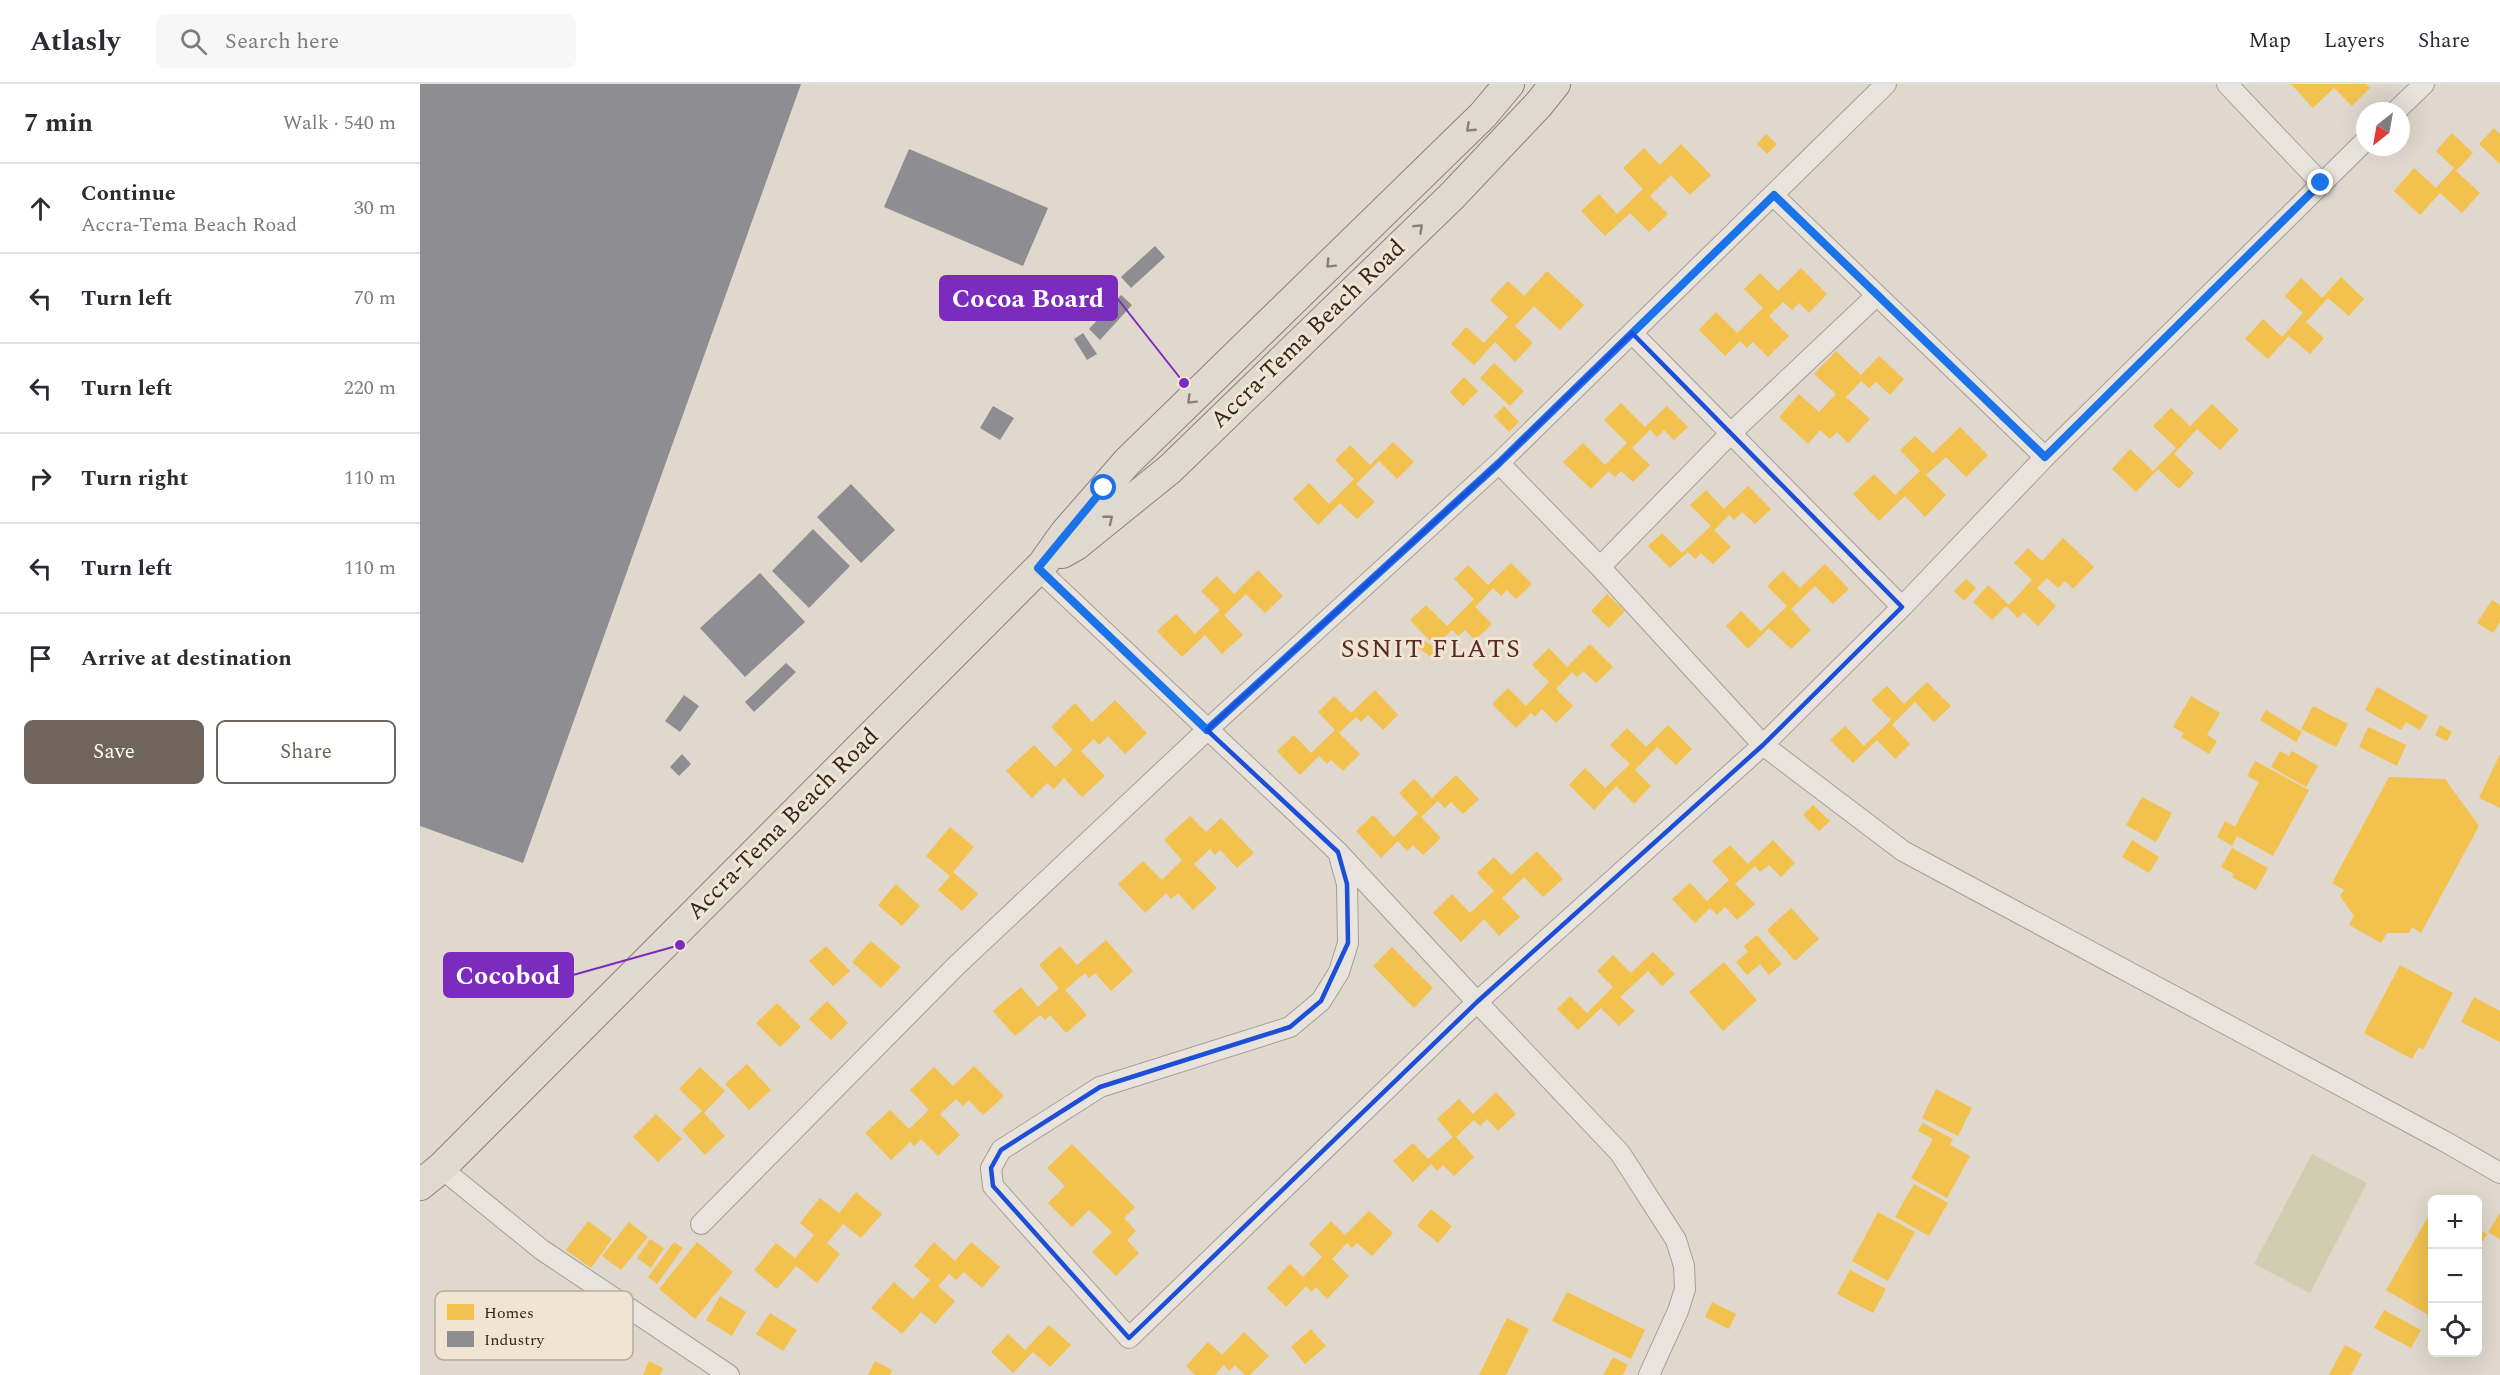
<!DOCTYPE html>
<html lang="en">
<head>
<meta charset="utf-8">
<style>
	:root { --surface:#fff; --page:#f7f7f7; --text:#2b2b33; --muted:#7c7c81; --line:#e1e1e2; --accent:#6f655c }
	body { margin:0; font-family:Spectral,serif; background:var(--page); color:var(--text) }
	.controls { position:absolute; right:18px; bottom:18px; display:grid; overflow:hidden; border-radius:9px; box-shadow:0 6px 24px #0002 }
	.controls button { width:54px; height:54px; display:grid; place-items:center; padding:0; border:0; border-bottom:2px solid var(--line); background:var(--surface); color:var(--text); font:30px sans-serif }
	.compass { position:absolute; left:1936px; top:18px; width:54px; height:54px; border-radius:50%; background:var(--surface); box-shadow:0 6px 24px #0002; rotate:211deg }
	.stop { position:absolute; width:18px; height:18px; margin:-14px; border:4px solid #1a73e8; border-radius:50%; background:#fff }
	.stop.end { background:#1a73e8; border-color:#fff; box-shadow:0 2px 6px #0008 }
	.list { margin:0; padding:0; list-style:none }
	h2 { display:flex; justify-content:space-between; align-items:center; height:78px; margin:0; padding:0 24px; font-size:26px }
	h2 small { font-size:20px; font-weight:400; color:var(--muted) }
	.list li { display:grid; grid-template-columns:39px 1fr auto; gap:18px; align-items:center; box-sizing:border-box; height:90px; padding:0 24px; border-top:2px solid var(--line) }
	.list b { display:block; font-size:22px; white-space:nowrap }
	.list p { margin:0; font-size:20px; white-space:nowrap; color:var(--muted) }
	.list em { font-size:20px; font-style:normal; color:var(--muted) }
	.actions { display:flex; gap:12px; padding:18px 24px }
	.actions a { flex:1; padding:14px 0; border:2px solid var(--accent); border-radius:9px; text-align:center; font-size:21px; color:var(--accent) }
	.actions .main { background:var(--accent); color:#fff }
	.icon { flex:none; width:33px; height:33px; fill:none; stroke:currentColor; stroke-width:2; stroke-linecap:round; stroke-linejoin:round }
	.map { position:relative; flex:none; width:2080px; height:1291px; overflow:hidden }
	header { display:flex; align-items:center; gap:36px; box-sizing:border-box; height:84px; padding:0 30px; background:var(--surface); border-bottom:2px solid var(--line) }
	header strong { font-size:28px }
	nav { display:flex; gap:33px; margin-inline-start:auto; font-size:21px }
	.search { width:420px; height:54px; background:var(--page); display:flex; align-items:center; gap:15px; box-sizing:border-box; padding:0 21px; border-radius:9px; color:var(--muted); font-size:22px }
	main { display:flex }
	aside { flex:1; background:var(--surface) }
	.map>svg:first-child { display:block }
	.green { fill:#d0cdb0 }
	.homes { fill:#f2c14e }
	.industry { fill:#8d8d92 }
	.lines { fill:none; stroke-linecap:round; stroke-linejoin:round }
	.street-casing { stroke:#a59e95; stroke-width:22 }
	.primary-casing { stroke:#8b837c; stroke-width:32 }
	.street { stroke:#e8e4dd; stroke-width:20 }
	.primary { stroke:#dfd9cf; stroke-width:30 }
	.oneway { stroke:#888077 }
	.route { stroke:#1a73e8; stroke-width:8 }
	.marked { fill:none; stroke:#1d4ed8; stroke-width:4.5; stroke-linejoin:round }
	.labels { text-anchor:middle; dominant-baseline:central; stroke-width:6; stroke-linejoin:round; paint-order:stroke }
	.street-label { font-size:24px; fill:#32271f; stroke:#f0e5d3 }
	.neighbourhood-label { font-size:26px; letter-spacing:1.5px; fill:#592b24; stroke:#f0e5d3 }
	.key { fill:#f0e5d3; stroke:#b7ac9d; stroke-width:1.5 }
	.key-label { font-size:16px; fill:#32271f }
	.leader { fill:none; stroke:#7b2cbf; stroke-width:2 }
	.callout-dot { fill:#7b2cbf; stroke:#f0e5d3; stroke-width:2 }
	.callout { fill:#7b2cbf; stroke:#7b2cbf; stroke-width:2 }
	.callout-label { font-size:26px; text-anchor:middle; font-weight:bold; fill:#fff }
</style>
</head>
<body>
<header>
<strong>Atlasly</strong>
<div class="search"><svg class="icon" aria-label="search" viewBox="0 0 24 24"><circle cx="10" cy="10" r="6"/><path d="M15 15l6 6"/></svg>Search here</div>
<nav><a>Map</a><a>Layers</a><a>Share</a></nav>
</header>
<main>
<aside>
<h2>7 min<small>Walk · 540 m</small></h2>
<ul class="list">
<li><svg class="icon" aria-label="ahead" viewBox="0 0 24 24"><path d="M12 20V5M6 11l6-6 6 6"/></svg><div><b>Continue</b><p>Accra-Tema Beach Road</p></div><em>30 m</em></li>
<li><svg class="icon" aria-label="left" viewBox="0 0 24 24"><path d="M17 20v-9H6M10 6l-5 5 5 5"/></svg><div><b>Turn left</b></div><em>70 m</em></li>
<li><svg class="icon" aria-label="left" viewBox="0 0 24 24"><path d="M17 20v-9H6M10 6l-5 5 5 5"/></svg><div><b>Turn left</b></div><em>220 m</em></li>
<li><svg class="icon" aria-label="right" viewBox="0 0 24 24"><path d="M7 20v-9h11M14 6l5 5-5 5"/></svg><div><b>Turn right</b></div><em>110 m</em></li>
<li><svg class="icon" aria-label="left" viewBox="0 0 24 24"><path d="M17 20v-9H6M10 6l-5 5 5 5"/></svg><div><b>Turn left</b></div><em>110 m</em></li>
<li><svg class="icon" aria-label="arrive" viewBox="0 0 24 24"><path d="M6 21V4h12l-3 4 3 4H6"/></svg><div><b>Arrive at destination</b></div></li>
</ul>
<div class="actions"><a class="main">Save</a><a>Share</a></div>
</aside>
<div class="map">
<svg width="2080" height="1291" viewBox="0 0 2080 1291">
	<rect width="100%" height="100%" fill="#e0d8cc"/>
	<path class="green" d="M1892 1070 1947 1099 1890 1209 1834 1180Z"/>
	<path class="homes" d="M1871 0H1945L1950 4 1932 22 1914 4 1893 24Z
		M2074 44 2080 50V80L2059 60Z
		M2032 49 2053 69 2036 87 2060 109 2042 129 2020 109 2000 131 1974 107 1994 84 2016 104 2034 84 2016 67Z
		M1346 50 1357 60 1347 70 1337 60Z
		M1261 60 1291 91 1270 111 1251 91 1230 112 1248 130 1229 148 1210 129 1185 152 1161 127 1179 110 1197 130 1223 105 1203 84 1224 64 1240 81Z
		M1381 184 1407 210 1389 229 1379 219 1372 226 1363 218 1349 232 1369 252 1348 273 1333 258 1327 264 1320 257 1305 272 1279 246 1296 228 1317 249 1343 224 1324 205 1340 189 1358 207Z
		M1127 187 1164 221 1140 246 1114 222 1095 242 1113 259 1095 278 1075 258 1054 281 1031 260 1046 243 1064 259 1088 233 1070 216 1088 197 1104 212Z
		M1921 193 1944 215 1929 232 1908 214 1886 238 1904 254 1890 270 1869 252 1848 275 1825 255 1843 235 1862 253 1883 229 1865 212 1881 194 1902 214Z
		M1416 267 1441 291 1459 272 1484 295 1470 311 1456 298 1449 304 1441 297 1426 313 1450 335 1428 359 1417 348 1410 355 1400 346 1388 360 1359 333 1379 310 1399 328 1416 310 1394 290Z
		M1074 279 1104 307 1090 322 1060 294Z
		M1044 293 1058 307 1043 322 1030 308Z
		M1201 319 1225 343 1247 322 1268 343 1254 356 1244 346 1237 353 1230 346 1212 364 1230 381 1213 398 1201 387 1195 393 1189 387 1171 405 1143 378 1163 359 1185 381 1207 359 1184 336Z
		M1792 320 1819 346 1800 366 1777 345 1754 370 1774 389 1759 405 1738 385 1716 408 1692 385 1710 365 1733 387 1756 364 1733 342 1751 324 1770 342Z
		M1084 322 1099 338 1089 348 1074 332Z
		M1540 343 1568 371 1546 393 1526 373 1506 391 1526 411 1505 433 1485 412 1459 437 1433 410 1454 390 1475 411 1500 387 1480 366 1495 352 1513 369Z
		M973 358 994 378 977 395 959 377 936 400 955 418 937 435 920 419 898 441 873 415 889 399 909 420 934 395 915 376 930 361 950 381Z
		M1328 402 1351 425 1335 440 1322 428 1314 436 1309 431 1294 446 1311 463 1293 480 1281 469 1275 475 1268 468 1250 484 1228 462 1242 449 1262 469 1291 442 1270 421 1286 406 1304 425Z
		M1643 454 1674 483 1653 505 1645 497 1638 504 1627 494 1617 504 1636 522 1618 542 1603 528 1598 534 1586 522 1572 536 1553 518 1568 501 1589 521 1612 496 1594 479 1608 464 1622 477Z
		M1091 479 1112 500 1096 515 1087 506 1081 512 1073 504 1055 523 1072 540 1055 556 1045 546 1038 552 1032 546 1015 562 990 536 1006 521 1027 542 1054 515 1034 495 1048 481 1068 501Z
		M1405 480 1429 505 1413 520 1395 502 1371 525 1391 546 1371 565 1349 544 1328 565 1306 542 1321 527 1341 547 1367 522 1347 502 1363 487 1380 504Z
		M838 486 863 512 845 529 826 510 804 531 823 551 802 570 785 551 762 573 737 547 756 530 775 550 800 526 781 507 797 492 814 510Z
		M1546 495 1556 504 1544 517 1534 507Z
		M1187 510 1205 527 1189 544 1171 527Z
		M2072 516 2080 521V538L2073 549 2057 539Z
		M1000 554 1016 564 1011 573 995 562Z
		M1170 560 1193 583 1176 599 1163 587 1157 593 1152 588 1136 605 1153 622 1136 639 1122 625 1115 633 1111 629 1096 644 1072 620 1088 604 1106 622 1129 598 1112 581 1129 564 1147 583Z
		M1507 598 1531 622 1514 638 1495 618 1472 641 1490 660 1475 675 1457 656 1433 679 1410 656 1425 642 1444 662 1471 636 1451 616 1467 602 1484 620Z
		M1957 603 2008 632 2000 646 1986 638 1981 646 1945 626Z
		M955 606 978 631 963 646 948 631 941 638 936 633 919 649 940 670 923 687 911 676 907 680 899 672 880 691 857 667 874 651 891 669 915 646 898 628 914 612 931 629Z
		M1771 612 1800 629 1787 651 1797 657 1789 670 1761 653 1764 649 1753 643Z
		M695 616 727 649 705 670 688 652 679 661 674 655 661 667 685 692 662 713 644 694 634 705 627 699 612 714 586 687 614 661 635 683 653 666 631 643 655 619 672 638Z
		M1893 622 1928 640 1916 663 1881 645Z
		M1846 626 1882 648 1876 658 1840 636Z
		M1248 641 1272 665 1256 681 1237 663 1215 686 1231 702 1214 720 1196 702 1174 726 1149 701 1165 684 1185 704 1210 680 1190 661 1207 644 1226 663Z
		M2020 641 2032 648 2027 657 2015 651Z
		M1948 643 1986 661 1977 682 1939 663Z
		M1860 667 1869 672 1872 667 1898 682 1886 703 1851 683Z
		M2080 670V724L2059 714Z
		M1835 677 1889 706 1853 772 1817 752 1812 762 1797 753 1805 737 1815 743 1839 698 1827 692Z
		M1036 691 1059 715 1043 730 1031 718 1025 724 1018 717 1001 733 1021 754 1003 771 993 761 987 767 978 757 961 774 936 747 953 731 974 753 998 729 979 709 994 695 1012 714Z
		M1969 693 2025 695 2059 742 2001 849 1992 843 1989 849H1967L1961 859 1929 841 1934 832 1920 812 1924 806 1912 799Z
		M1722 713 1752 729 1736 758 1706 741Z
		M1393 721 1410 737 1399 747 1383 731Z
		M770 732 786 748 801 734 834 769 817 784 800 766 795 771 790 765 774 780 797 804 773 826 758 809 751 815 746 809 725 829 698 800 723 777 742 796 762 776 744 756Z
		M530 743 554 763 533 788 558 810 542 827 518 806 530 792 506 772Z
		M1353 756 1375 779 1361 793 1349 781 1340 788 1335 782 1315 800 1335 820 1317 836 1305 823 1297 831 1290 824 1275 839 1252 815 1270 799 1287 817 1309 796 1292 777 1310 761 1328 780Z
		M1712 756 1739 773 1729 789 1702 773Z
		M1812 764 1848 784 1836 806 1812 793 1814 790 1801 783Z
		M1117 767 1143 795 1123 813 1104 793 1082 814 1100 833 1079 852 1064 835 1041 858 1013 829 1032 810 1050 829 1074 807 1057 789 1074 773 1091 791Z
		M476 800 500 822 482 842 458 821Z
		M1371 824 1399 855 1375 877 1347 846Z
		M1337 851 1362 880 1349 891 1340 880 1327 891 1316 878 1328 868 1324 862Z
		M686 856 713 887 691 907 675 889 669 894 665 889 645 906 667 931 646 949 630 931 625 936 620 931 595 952 573 927 601 903 618 923 639 904 619 881 640 862 657 881Z
		M451 857 481 883 461 904 432 878Z
		M406 862 430 887 413 902 389 877Z
		M972 863 1013 904 994 924 953 882Z
		M1233 868 1255 890 1242 902 1228 887 1200 913 1215 927 1199 942 1181 924 1158 946 1137 925 1150 912 1167 929 1193 903 1177 887 1193 871 1211 889Z
		M1304 878 1337 916 1303 947 1269 908Z
		M1980 881 2033 909 2003 966 1999 963 1992 975 1944 949Z
		M2054 913 2080 927V958L2041 938Z
		M407 917 428 939 411 956 389 935Z
		M357 919 381 943 360 963 336 939Z
		M327 980 351 1006 329 1026 305 1000Z
		M554 982 584 1012 563 1031 549 1016 543 1022 536 1015 520 1030 540 1051 518 1072 501 1055 494 1062 490 1058 471 1076 445 1049 470 1026 489 1045 509 1026 490 1006 514 983 533 1002Z
		M280 983 305 1007 284 1029 305 1052 285 1071 262 1046 282 1027 259 1005Z
		M1516 1005 1552 1024 1538 1052 1502 1034Z
		M1076 1008 1096 1030 1078 1047 1067 1035 1060 1042 1054 1036 1036 1053 1054 1073 1034 1092 1023 1081 1017 1087 1011 1080 993 1098 973 1077 993 1059 1008 1075 1033 1053 1017 1035 1039 1015 1053 1030Z
		M236 1030 262 1055 238 1078 213 1053Z
		M1503 1039 1533 1055 1530 1061 1550 1072 1527 1114 1491 1094 1513 1055 1498 1047Z
		M652 1060 715 1123 704 1134 716 1147 707 1156 719 1169 696 1192 672 1168 692 1148 669 1126 652 1143 628 1119 645 1102 627 1084Z
		M1494 1100 1528 1119 1509 1152 1475 1133Z
		M436 1108 462 1130 441 1154 423 1140 407 1159 420 1170 397 1199 376 1182 357 1205 334 1186 356 1159 375 1174 394 1151 380 1139 400 1114 419 1129Z
		M1011 1125 1032 1142 1018 1159 997 1142Z
		M2012 1126V1233L1966 1206Z
		M949 1127 973 1149 952 1172 937 1159 932 1164 927 1159 912 1175 929 1192 907 1215 896 1203 891 1208 886 1202 866 1223 847 1204 870 1180 883 1193 902 1173 889 1160 911 1137 925 1151Z
		M1458 1128 1495 1148 1468 1197 1432 1177Z
		M2080 1129V1155L2068 1148Z
		M168 1137 192 1155 171 1184 146 1166Z
		M209 1138 228 1153 201 1186 182 1172Z
		M2058 1144 2067 1150 2058 1166Z
		M230 1155 244 1164 231 1184 217 1174Z
		M254 1158 263 1164 237 1200 228 1193Z
		M277 1158 313 1188 275 1235 239 1205Z
		M514 1158 535 1177 551 1158 580 1183 562 1204 544 1188 536 1196 529 1190 518 1202 535 1217 515 1240 501 1228 482 1250 451 1224 474 1198 493 1215 510 1196 494 1182Z
		M1430 1186 1466 1205 1453 1229 1417 1210Z
		M1147 1208 1225 1246 1211 1275 1132 1237Z
		M300 1212 326 1228 312 1252 286 1236Z
		M1292 1218 1316 1230 1309 1245 1285 1233Z
		M1964 1226 2001 1246 1991 1264 1954 1244Z
		M350 1229 377 1246 363 1267 336 1250Z
		M1087 1234 1109 1245 1086 1291H1059Z
		M629 1241 651 1261 630 1283 613 1268 593 1289 571 1268 588 1250 605 1266Z
		M891 1245 906 1262 885 1280 871 1263Z
		M824 1248 849 1272 830 1291H825L815 1281 809 1287 804 1281 795 1291H775L766 1282 788 1258 802 1271Z
		M1925 1261 1942 1270 1931 1291H1909Z
		M1193 1273 1208 1281 1203 1291H1183Z
		M229 1277 243 1284 240 1291H223Z
		M455 1277 472 1286 470 1291H448Z"/>
	<path class="industry" d="M0 0H381L103 779 0 742Z
		M489 65 628 124 603 182 464 123Z
		M735 162 745 173 711 204 701 193Z
		M701 211 712 221 680 256 669 245Z
		M663 249 677 270 667 276 654 255Z
		M573 322 594 334 580 356 560 344Z
		M431 400 475 446 441 479 397 433Z
		M393 445 430 482 389 524 352 487Z
		M340 489 385 538 325 593 280 544Z
		M366 579 376 588 334 628 325 618Z
		M264 611 279 622 260 648 245 637Z
		M262 670 271 680 259 692 250 683Z"/>
	<g class="lines">
		<defs>
			<path id="street" d="M1807 0 1901 99
				M1976 27 2004 0
				M1354 112 1625 373
				M1212 249 1482 523
				M1079 379 1180 483 1343 661 1483 767 2024 1057 2080 1089
				M1180 483 1311 349 1457 211
				M618 485 918 768 1057 918 1343 661 1482 523 1625 373 1945 57
				M919 771 927 800 928 859 919 888 901 917 870 943 680 1003 581 1066 571 1084 573 1102 709 1254 1057 918 1200 1069 1256 1156 1264 1182 1265 1205 1258 1227 1229 1291
				M21 1084 122 1166 309 1291
				M281 1140 537 881 787 646 1079 379 1466 0"/>
			<path id="primary" d="M642 469 656 461 750 385 1032 112 1119 20 1135 0
				M0 1101 21 1084 623 480 645 449 707 378 1063 31 1089 0"/>
		</defs>
		<use href="#street" class="street-casing"/>
		<use href="#primary" class="primary-casing"/>
		<use href="#street" class="street"/>
		<use href="#primary" class="primary"/>
	</g>
	<defs><path id="oneway-chevron" d="M-2-3.5L2.5 0L-2 3.5" fill="none" stroke-width="1.6" stroke-linecap="round" stroke-linejoin="round" transform="scale(1.5)"/></defs>
	<g class="oneway">
		<use href="#oneway-chevron" transform="translate(1050 44) rotate(137)"/>
		<use href="#oneway-chevron" transform="translate(999 144) rotate(-44)"/>
		<use href="#oneway-chevron" transform="translate(910 180) rotate(135)"/>
		<use href="#oneway-chevron" transform="translate(771 316) rotate(135)"/>
		<use href="#oneway-chevron" transform="translate(689 435) rotate(-39)"/>
	</g>
	<g class="lines">
		<path class="route" d="M684 404 618 484 787 646 1079 379 1354 111 1625 373 1901 99"/>
	</g>
	<path class="marked" d="M1212 249 1482 523 1343 661 1057 918 709 1254 573 1102 571 1084 581 1066 680 1003 870 943 901 917 928 859 927 800 918 768 787 646 1079 379Z"/>
	<g class="labels">
		<g class="street-label">
			<text transform="translate(888 250) rotate(-44)">Accra-Tema Beach Road</text>
			<text transform="translate(363 740) rotate(-45)">Accra-Tema Beach Road</text>
		</g>
		<g class="neighbourhood-label">
			<text x="1011" y="565">SSNIT FLATS</text>
		</g>
	</g>
	<rect x="15" y="1207" width="198" height="69" rx="9" class="key"/>
	<rect x="27" y="1220" width="27" height="16" fill="#f2c14e"/>
	<rect x="27" y="1247" width="27" height="16" fill="#8d8d92"/>
	<g class="key-label">
		<text x="64" y="1234">Homes</text>
		<text x="64" y="1261">Industry</text>
	</g>
	<path class="leader" d="M764 299L697 214M260 861L153 891"/>
	<g class="callout-dot">
		<circle cx="764" cy="299" r="6"/>
		<circle cx="260" cy="861" r="6"/>
	</g>
	<g class="callout">
		<rect x="520" y="192" width="177" height="44" rx="6"/>
		<rect x="24" y="869" width="129" height="44" rx="6"/>
	</g>
	<g class="callout-label">
		<text x="608" y="223">Cocoa Board</text>
		<text x="88" y="900">Cocobod</text>
	</g>
</svg>
<div class="controls">
<button>+</button>
<button>−</button>
<button><svg class="icon" aria-label="locate" viewBox="0 0 24 24"><circle cx="12" cy="12" r="6"/><path d="M12 2v4M12 18v4M2 12h4M18 12h4"/></svg></button>
</div>
<svg class="compass" viewBox="-18 -18 36 36"><path d="M0-13l5 13h-10z" fill="#e53935"/><path d="M0 13l5-13h-10z" fill="#7c7c81"/></svg>
<div class="stop" style="left:684px;top:404px"></div>
<div class="stop end" style="left:1901px;top:99px"></div>
</div>
</main>
</body>
</html>
